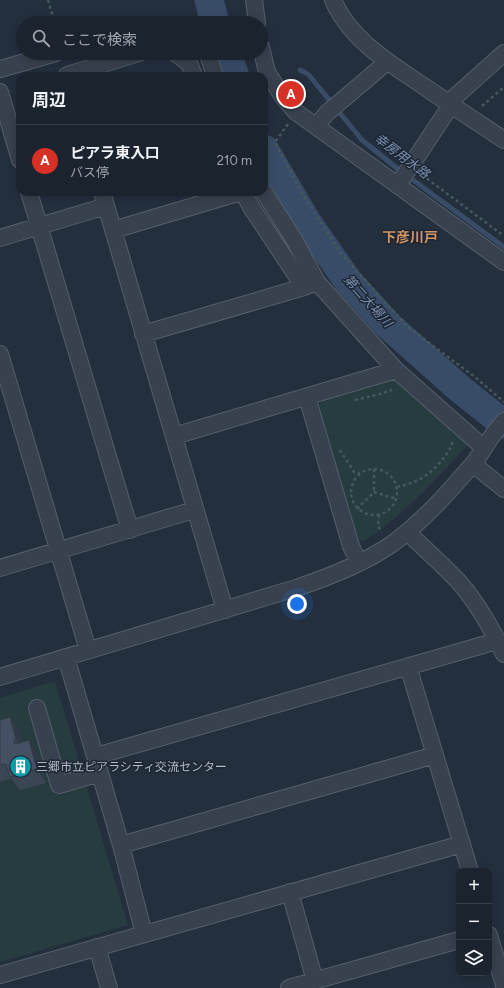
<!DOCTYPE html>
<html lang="ja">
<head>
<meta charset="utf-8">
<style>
	:root { --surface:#1b232e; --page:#282f3a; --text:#f1f3f6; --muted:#a0a4aa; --line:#39404a; --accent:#d93025 }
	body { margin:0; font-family:Figtree,"Noto Sans JP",sans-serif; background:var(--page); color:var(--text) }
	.controls { position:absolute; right:12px; bottom:12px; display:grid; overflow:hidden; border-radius:8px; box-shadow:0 2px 10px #0003 }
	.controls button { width:36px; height:36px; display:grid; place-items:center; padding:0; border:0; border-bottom:1px solid var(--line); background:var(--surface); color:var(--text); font:20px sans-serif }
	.you { position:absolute; left:297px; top:604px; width:14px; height:14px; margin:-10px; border:3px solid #fff; border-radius:50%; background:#1a73e8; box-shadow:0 0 0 6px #1a73e833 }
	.badge { display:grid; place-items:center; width:26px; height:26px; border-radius:50%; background:var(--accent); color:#fff; font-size:13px; font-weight:700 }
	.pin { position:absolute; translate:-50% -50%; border:2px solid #fff; box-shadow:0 1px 4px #0006 }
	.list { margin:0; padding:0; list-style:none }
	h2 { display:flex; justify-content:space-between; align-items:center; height:52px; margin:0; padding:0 16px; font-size:17px }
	h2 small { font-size:13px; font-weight:400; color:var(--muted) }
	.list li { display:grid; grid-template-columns:26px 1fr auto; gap:12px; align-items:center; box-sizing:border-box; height:72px; padding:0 16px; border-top:1px solid var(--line) }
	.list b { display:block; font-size:15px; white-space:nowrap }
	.list p { margin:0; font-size:13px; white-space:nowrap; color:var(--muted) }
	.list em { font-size:13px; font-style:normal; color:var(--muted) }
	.icon { flex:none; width:22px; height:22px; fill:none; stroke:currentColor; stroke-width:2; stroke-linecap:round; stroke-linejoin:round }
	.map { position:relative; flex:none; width:504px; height:988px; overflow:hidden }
	.search { position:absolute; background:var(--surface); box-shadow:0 2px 10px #0003; left:16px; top:16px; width:252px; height:44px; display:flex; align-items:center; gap:10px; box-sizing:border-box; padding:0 14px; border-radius:22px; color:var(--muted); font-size:15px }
	.panel { position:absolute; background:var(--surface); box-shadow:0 2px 10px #0003; left:16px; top:72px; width:252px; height:124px; border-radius:12px }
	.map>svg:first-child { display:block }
	.green { fill:#263c3f }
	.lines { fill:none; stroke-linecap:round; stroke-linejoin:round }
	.stream { stroke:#394c67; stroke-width:5 }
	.river { stroke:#394c67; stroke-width:29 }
	.minor-casing { stroke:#565f6c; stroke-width:18 }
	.path { stroke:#44595c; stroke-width:2.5; stroke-dasharray:3 3; stroke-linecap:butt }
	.minor { stroke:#38414e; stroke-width:16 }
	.wall { fill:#3b4654 }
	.shaded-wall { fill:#303945 }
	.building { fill:#455162; stroke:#303945 }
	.labels { text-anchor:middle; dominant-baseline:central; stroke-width:3; stroke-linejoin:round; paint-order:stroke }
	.poi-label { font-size:12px; fill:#b4bcc9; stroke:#1d2633; text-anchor:start }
	.water-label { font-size:13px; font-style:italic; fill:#7c92b1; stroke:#1d2633 }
	.quarter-label { font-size:14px; font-weight:bold; fill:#d59563; stroke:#1d2633 }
</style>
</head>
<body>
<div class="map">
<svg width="504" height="988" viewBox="0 0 504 988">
	<rect width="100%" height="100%" fill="#242f3e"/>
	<path class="green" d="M391 380 400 383 465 439 467 446C435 480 404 515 364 541L358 539 318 407 323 399Z
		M55 681 128 925 0 962V698Z"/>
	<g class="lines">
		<path class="stream" d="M300 70 308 74 362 140 398 169 504 247"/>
		<path class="river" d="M209 0 215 23
			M226 53 235 76
			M264 149 307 222 348 281 388 325 460 389 504 424"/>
		<defs>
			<path id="minor" d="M254 0 257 23
				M333 0C350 40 391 64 425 87 451 105 477 122 504 140
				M261 47 267 72 283 97 296 112 504 262
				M175 53 189 63 194 76
				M209 53V58L215 76
				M0 69 56 53
				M67 75 139 53
				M0 92 20 160
				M448 103 504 53
				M316 126 327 113 387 62
				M398 185 451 105
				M29 192 130 530
				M102 192 225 610
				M243 192 251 207 304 287
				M264 192 295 241 317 282 396 370 484 448
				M113 230 241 192
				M0 238 106 206
				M143 334 304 287 317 282
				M0 354 88 650
				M307 397 351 546 359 563
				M174 436 396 370
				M473 464 504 489
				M407 532C424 548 442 564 458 581 477 602 492 629 504 654
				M0 568 194 510
				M66 657 121 845 144 934
				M408 666 470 871
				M0 677 296 588C329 577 363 564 392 544 422 522 448 493 472 465 477 460 480 454 484 448 490 438 497 429 504 421
				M37 708 59 785 100 773
				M96 756 497 641
				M121 845 435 755
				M290 892 315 981
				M489 935 504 985
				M97 947 109 988
				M0 975 462 844
				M289 988 459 940"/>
		</defs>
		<use href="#minor" class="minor-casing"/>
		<path class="path" d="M48 0 55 23
			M482 106 504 87
			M288 124 275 142 302 193 340 252 370 286 408 327 475 377 504 402
			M422 175 504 236
			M355 400 380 394 392 390
			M340 450 354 472 360 473
			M351 492a23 23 0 1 1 46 0a23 23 0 1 1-46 0Z
			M374 469V492
			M397 487C425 481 437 469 452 446V440
			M357 509 374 492 397 499
			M379 515 378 526 382 532"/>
		<use href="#minor" class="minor"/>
	</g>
	<path class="wall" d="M10 717 20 730 23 742 38 754 46 783 20 790 11 778 0 782V720Z"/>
	<path class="shaded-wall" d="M10 717 20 730 26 753 16 739Z
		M29 740 38 754 46 783 37 769Z"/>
	<path class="building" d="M10 717 16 739 14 740 15 744 29 740 37 769 10 777 6 764 0 765V720Z"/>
	<defs>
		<symbol id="building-disc" viewBox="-11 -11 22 22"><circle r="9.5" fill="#0f9aa8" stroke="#1d2633"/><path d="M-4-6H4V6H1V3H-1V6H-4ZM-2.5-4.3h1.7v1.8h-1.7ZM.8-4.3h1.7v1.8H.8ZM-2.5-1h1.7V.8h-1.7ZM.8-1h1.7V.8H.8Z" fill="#fff"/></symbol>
	</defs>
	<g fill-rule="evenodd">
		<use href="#building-disc" x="8" y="754" width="25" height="25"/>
	</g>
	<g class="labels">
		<g class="poi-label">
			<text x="36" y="767">三郷市立ピアラシティ交流センター</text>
		</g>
		<g class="water-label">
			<text transform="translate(402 156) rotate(37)">幸房用水路</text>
			<text transform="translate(368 301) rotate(48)">第二大場川</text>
		</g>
		<g class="quarter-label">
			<text x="410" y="237">下彦川戸</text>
		</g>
	</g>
</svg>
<div class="controls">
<button>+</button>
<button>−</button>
<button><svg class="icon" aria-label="layers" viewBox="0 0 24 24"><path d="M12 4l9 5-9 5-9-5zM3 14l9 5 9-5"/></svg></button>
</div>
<div class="you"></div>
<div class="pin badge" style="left:291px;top:94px">A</div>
<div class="search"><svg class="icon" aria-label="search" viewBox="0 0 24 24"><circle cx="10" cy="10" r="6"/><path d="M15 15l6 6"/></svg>ここで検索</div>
<section class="panel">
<h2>周辺<small></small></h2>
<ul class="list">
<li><span class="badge">A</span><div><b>ピアラ東入口</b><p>バス停</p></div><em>210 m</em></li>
</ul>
</section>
</div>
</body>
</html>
